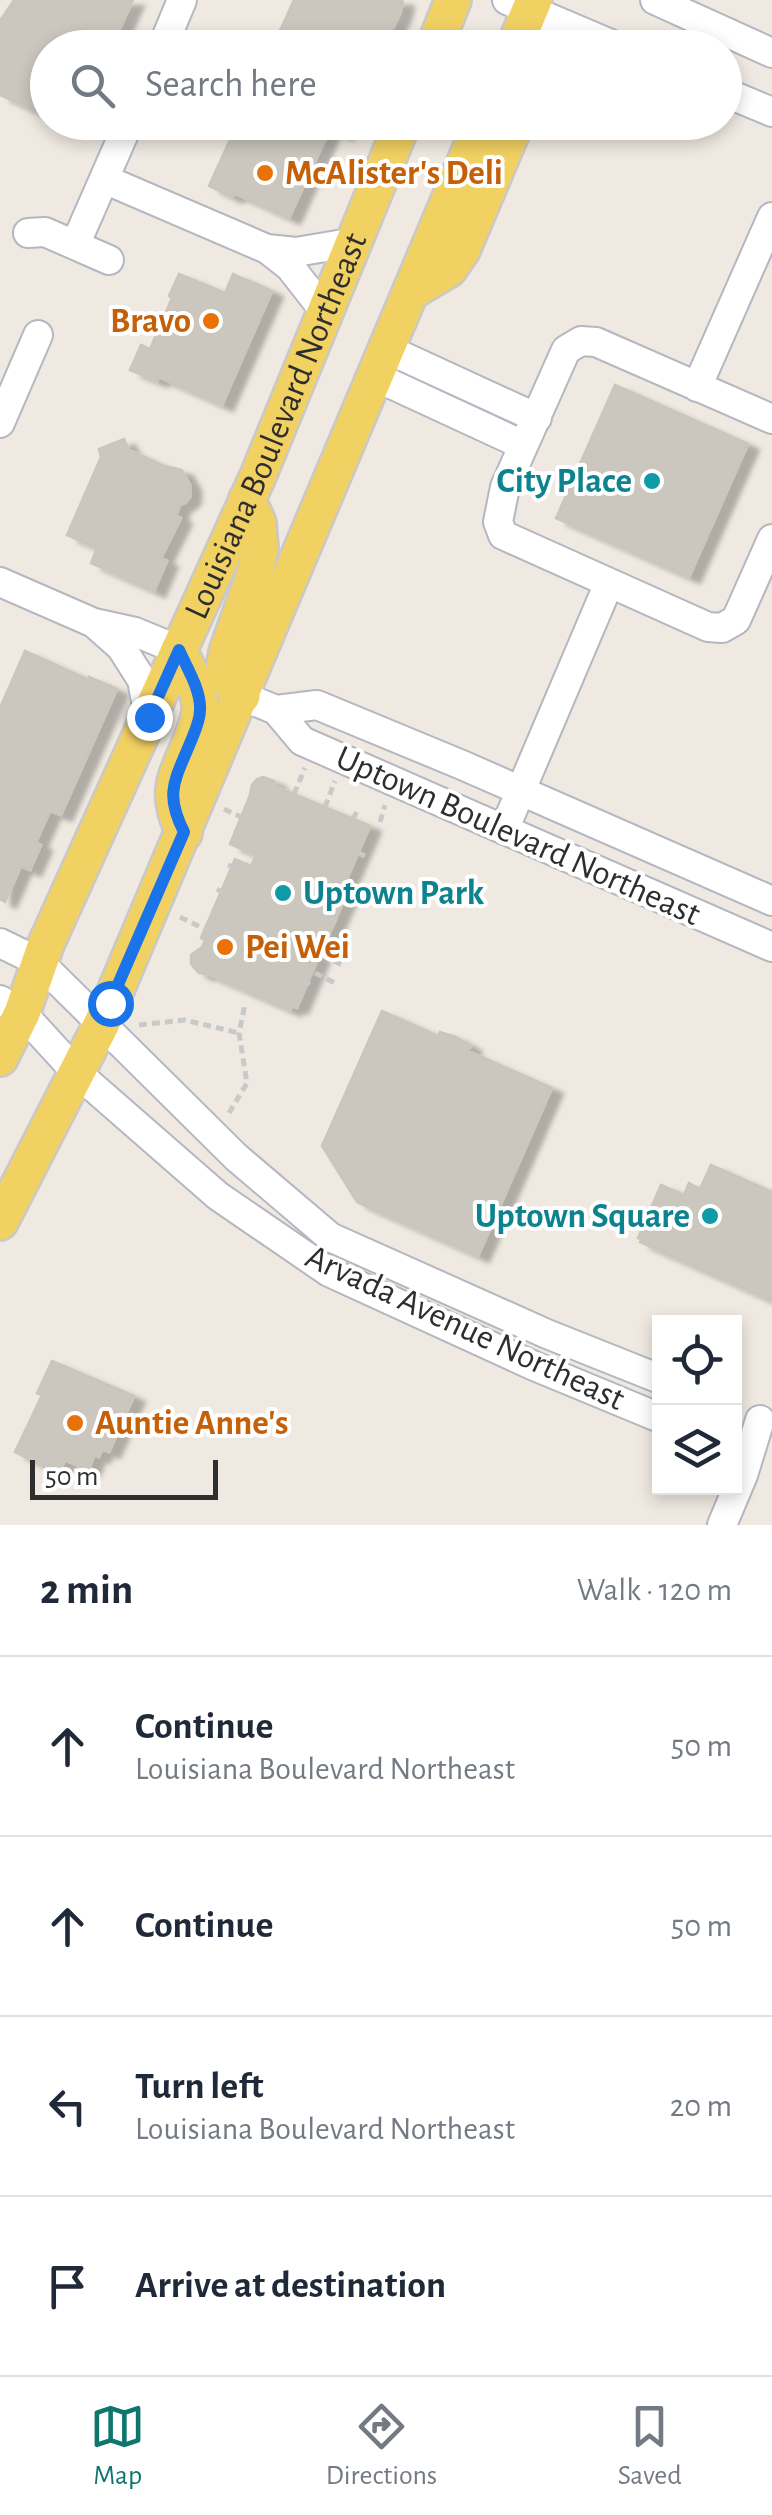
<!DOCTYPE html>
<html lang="en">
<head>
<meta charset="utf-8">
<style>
	:root { --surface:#fff; --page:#f6f6f7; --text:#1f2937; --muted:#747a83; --line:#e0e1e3; --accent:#0f766e }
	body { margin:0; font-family:"Alegreya Sans",sans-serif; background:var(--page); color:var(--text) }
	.controls { position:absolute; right:30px; bottom:30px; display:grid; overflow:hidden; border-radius:0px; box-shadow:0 5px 15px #0003 }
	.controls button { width:90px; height:90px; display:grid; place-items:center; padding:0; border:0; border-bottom:2px solid var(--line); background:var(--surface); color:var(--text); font:50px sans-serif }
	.scale { position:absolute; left:30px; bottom:25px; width:188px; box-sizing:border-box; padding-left:10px; border:5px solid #2e2e2e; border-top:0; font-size:28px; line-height:35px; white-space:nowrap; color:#2e2e2e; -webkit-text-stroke:8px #fff; paint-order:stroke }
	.stop { position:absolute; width:30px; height:30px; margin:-22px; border:8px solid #1a73e8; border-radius:50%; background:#fff }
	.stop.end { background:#1a73e8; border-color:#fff; box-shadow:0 2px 10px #0008 }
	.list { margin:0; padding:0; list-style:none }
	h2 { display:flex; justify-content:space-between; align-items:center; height:130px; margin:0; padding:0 40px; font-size:42px }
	h2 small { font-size:32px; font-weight:400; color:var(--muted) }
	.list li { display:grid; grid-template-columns:65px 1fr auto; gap:30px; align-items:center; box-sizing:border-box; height:180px; padding:0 40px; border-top:2px solid var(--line) }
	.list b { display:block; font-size:38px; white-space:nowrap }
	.list p { margin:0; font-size:32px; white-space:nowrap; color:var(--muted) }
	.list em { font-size:32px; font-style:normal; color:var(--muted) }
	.icon { flex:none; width:55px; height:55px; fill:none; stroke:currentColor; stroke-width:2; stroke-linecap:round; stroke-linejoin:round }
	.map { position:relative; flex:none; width:772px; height:1525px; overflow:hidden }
	.search { position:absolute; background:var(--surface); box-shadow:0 5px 15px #0003; left:30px; right:30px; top:30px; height:110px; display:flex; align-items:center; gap:25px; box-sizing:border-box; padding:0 35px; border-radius:55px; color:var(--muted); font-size:38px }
	.sheet { height:850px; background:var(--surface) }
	nav { display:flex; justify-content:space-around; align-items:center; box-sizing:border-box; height:140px; border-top:2px solid var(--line); background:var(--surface); font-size:28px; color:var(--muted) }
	nav a { display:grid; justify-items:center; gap:5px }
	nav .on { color:var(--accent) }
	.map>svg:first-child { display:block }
	.building { fill:#cbc7bf; stroke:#cbc5ba; stroke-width:2.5; filter:url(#shadow) }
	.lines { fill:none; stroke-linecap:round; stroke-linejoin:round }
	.minor-casing { stroke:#b4b7c1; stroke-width:32 }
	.major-casing { stroke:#c9c9c9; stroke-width:40 }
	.path { stroke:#c9c9c9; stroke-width:5; stroke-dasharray:8 5; stroke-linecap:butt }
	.minor { stroke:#fff; stroke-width:28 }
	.major { stroke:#f2d163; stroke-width:35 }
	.route { stroke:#1a73e8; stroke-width:12 }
	.food-dot { fill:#e8710a; stroke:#fff; stroke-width:4 }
	.culture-dot { fill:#0f9aa8; stroke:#fff; stroke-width:4 }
	.labels { text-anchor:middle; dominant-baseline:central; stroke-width:8; stroke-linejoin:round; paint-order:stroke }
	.food-label { font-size:35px; font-weight:bold; fill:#c56008; stroke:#fff; text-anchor:start }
	.street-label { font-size:35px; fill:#2e2e2e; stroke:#fff }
	.culture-label { font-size:35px; font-weight:bold; fill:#0d838f; stroke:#fff; text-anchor:end }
</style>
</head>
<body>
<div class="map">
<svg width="772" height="1525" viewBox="0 0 772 1525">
	<defs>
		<filter id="shadow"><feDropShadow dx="11" dy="6" stdDeviation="2.5" flood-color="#0004"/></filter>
	</defs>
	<rect width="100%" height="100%" fill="#efe9e1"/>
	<path class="building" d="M14 0H133L117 35 114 34 108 48H48V116L0 95V21Z
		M294 0H402L403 3 400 14 384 47 376 43 374 48H272Z
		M238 122H347L342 134 330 129 289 218 234 193 232 197 209 186Z
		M179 274 225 293 233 274 272 291 222 405 159 377 157 381 130 370 141 345 150 349 172 298 169 296Z
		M615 385 748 444 689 577 556 518Z
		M124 439 129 450 164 466 182 470 190 485V497L185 503 180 505 176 515 181 518 161 558 167 561 154 591 91 563 97 548 67 535 101 457 99 449Z
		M25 651 89 680V677L117 689 61 815 50 811 36 842 41 845 30 870 21 866 5 902 0 899V708Z
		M263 777 274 781 277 787 370 826 290 1010 208 974 199 973 191 964V955L202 947 239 861 251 866 256 855 230 844 250 795 252 785 257 779Z
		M235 859 239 861 205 940 201 938Z
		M341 892 347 894 324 946 319 944Z
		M314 954 319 956 297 1008 292 1006Z
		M382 1011 438 1036 440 1032 456 1037 471 1046 468 1051 552 1088 478 1256 357 1202 322 1146Z
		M711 1165 772 1192V1301L640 1242 641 1239 638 1238 661 1185 684 1195 689 1183 700 1189Z
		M52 1361 134 1396 109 1452 102 1449 99 1457 94 1455 89 1470 65 1460 60 1471 51 1467 50 1470 15 1452 42 1395 37 1393Z"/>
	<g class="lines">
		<defs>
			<path id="minor" d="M507 0 620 48
				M655 0 772 53
				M162 48 182 0
				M724 92 772 112
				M104 179 267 249 290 267 326 313
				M28 233 45 232 109 260
				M75 245 129 122
				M267 249 296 252 355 242
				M387 349 537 418
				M376 377 523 445
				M697 387 772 217
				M772 419 596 342 581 341 566 350 505 487 498 522 503 535 708 627 722 628 736 620 772 539
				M0 423 38 335
				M0 582 94 623 135 632 179 650
				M95 624 121 647 142 680 149 717
				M242 696 276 710 302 741 772 947
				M276 710 317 705 462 765 772 901
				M504 830 609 583
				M0 943 39 962 236 1157 330 1237 547 1334 660 1379
				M0 1000 22 1013 76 1072 218 1196 329 1272 532 1365 660 1418
				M722 1525 743 1475 760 1420"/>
			<g id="major">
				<path d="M434 48 453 0"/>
				<path d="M514 48 534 0"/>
				<path d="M412 291 449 269 462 250 516 122"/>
				<path d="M179 650C187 668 201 690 200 710 199 721 195 731 191 741 175 780 165 792 184 833"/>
				<path d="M242 696 232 685 224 669 227 652 254 576 260 549 258 523 247 499"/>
				<path id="s1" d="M0 1058 22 1013 46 944 258 476 403 122"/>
				<path d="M0 1222 102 1023 482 122"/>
			</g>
		</defs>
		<use href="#minor" class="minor-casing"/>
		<use href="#major" class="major-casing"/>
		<path class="path" d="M294 794 305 768
			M325 807 335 781
			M224 809 241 817
			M353 819 357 811
			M380 822 385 805
			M358 853 365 856
			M228 865 236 868
			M217 889 225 894
			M180 917 209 931
			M330 917 338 921
			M330 939 352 949
			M322 956 345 966
			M315 973 337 984
			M303 981 310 984
			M139 1025 185 1020 239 1033
			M229 1113 247 1083 239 1033 245 1004"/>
		<use href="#minor" class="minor"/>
		<use href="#major" class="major"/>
	</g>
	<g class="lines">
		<path class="route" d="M110 1003 184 832C164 793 175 780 191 741 195 731 200 721 200 710 201 690 187 668 179 650L149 717"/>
	</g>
	<g class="food-dot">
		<circle cx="265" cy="173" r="10"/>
		<circle cx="211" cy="321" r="10"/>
		<circle cx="225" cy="947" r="10"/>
		<circle cx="75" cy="1423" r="10"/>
	</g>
	<g class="culture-dot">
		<circle cx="652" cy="481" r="10"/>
		<circle cx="283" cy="893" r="10"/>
		<circle cx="710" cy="1216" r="10"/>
	</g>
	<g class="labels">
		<g class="food-label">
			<text x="285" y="173">McAlister's Deli</text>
			<text x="191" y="321" text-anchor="end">Bravo</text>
			<text x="245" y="947">Pei Wei</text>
			<text x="95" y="1423">Auntie Anne's</text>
		</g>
		<g class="street-label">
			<text stroke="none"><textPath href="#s1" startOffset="690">Louisiana Boulevard Northeast</textPath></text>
			<text transform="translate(518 836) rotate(24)">Uptown Boulevard Northeast</text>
			<text transform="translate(465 1328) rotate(25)">Arvada Avenue Northeast</text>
		</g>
		<g class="culture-label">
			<text x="632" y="481">City Place</text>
			<text x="303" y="893" text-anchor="start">Uptown Park</text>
			<text x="690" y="1216">Uptown Square</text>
		</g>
	</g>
</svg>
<div class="controls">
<button><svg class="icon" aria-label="locate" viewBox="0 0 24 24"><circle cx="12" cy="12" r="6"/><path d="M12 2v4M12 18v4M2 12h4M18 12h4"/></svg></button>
<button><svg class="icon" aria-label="layers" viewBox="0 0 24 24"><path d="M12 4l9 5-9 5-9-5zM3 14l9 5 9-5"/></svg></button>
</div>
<div class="scale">50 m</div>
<div class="stop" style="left:110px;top:1003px"></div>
<div class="stop end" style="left:149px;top:717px"></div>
<div class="search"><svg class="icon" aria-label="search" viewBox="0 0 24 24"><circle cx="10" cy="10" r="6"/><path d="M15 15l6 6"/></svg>Search here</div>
</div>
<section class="sheet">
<h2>2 min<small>Walk · 120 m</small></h2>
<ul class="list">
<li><svg class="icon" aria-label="ahead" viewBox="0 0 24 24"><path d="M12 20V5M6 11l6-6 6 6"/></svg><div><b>Continue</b><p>Louisiana Boulevard Northeast</p></div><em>50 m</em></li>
<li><svg class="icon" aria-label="ahead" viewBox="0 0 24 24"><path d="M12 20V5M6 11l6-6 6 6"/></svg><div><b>Continue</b></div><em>50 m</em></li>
<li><svg class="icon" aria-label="left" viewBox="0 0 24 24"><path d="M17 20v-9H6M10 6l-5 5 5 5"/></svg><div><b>Turn left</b><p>Louisiana Boulevard Northeast</p></div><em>20 m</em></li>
<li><svg class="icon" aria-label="arrive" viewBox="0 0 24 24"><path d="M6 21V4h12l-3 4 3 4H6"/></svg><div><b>Arrive at destination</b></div></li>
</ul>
</section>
<nav>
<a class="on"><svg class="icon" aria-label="map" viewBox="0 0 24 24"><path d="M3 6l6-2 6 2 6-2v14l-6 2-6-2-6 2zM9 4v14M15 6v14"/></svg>Map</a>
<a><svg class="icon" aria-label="directions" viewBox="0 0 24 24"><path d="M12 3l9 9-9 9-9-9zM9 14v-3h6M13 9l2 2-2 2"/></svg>Directions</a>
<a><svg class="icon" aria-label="saved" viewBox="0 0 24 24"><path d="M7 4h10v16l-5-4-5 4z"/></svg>Saved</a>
</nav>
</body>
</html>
